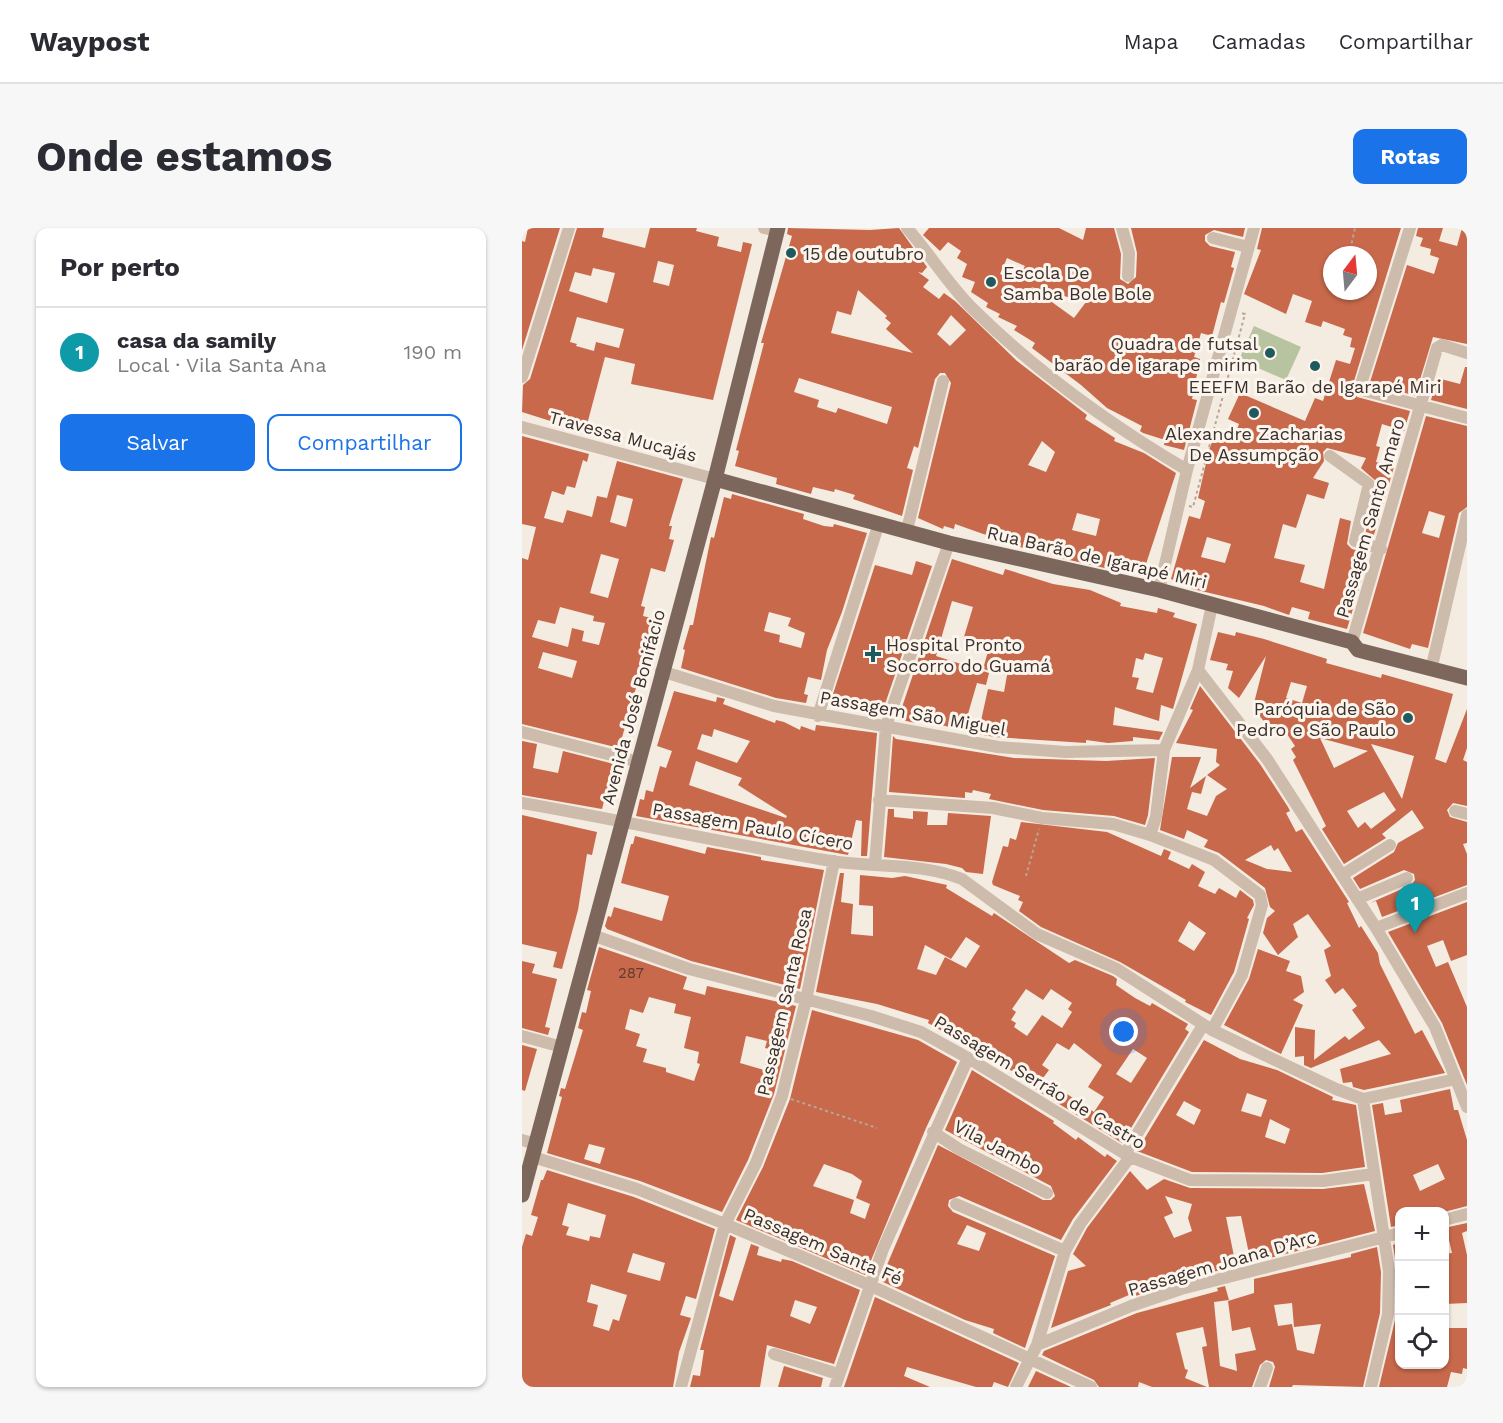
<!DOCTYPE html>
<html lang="pt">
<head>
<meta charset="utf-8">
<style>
	:root { --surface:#fff; --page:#f7f7f7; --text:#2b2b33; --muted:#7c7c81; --line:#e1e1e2; --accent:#1a73e8 }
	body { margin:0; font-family:"Work Sans",sans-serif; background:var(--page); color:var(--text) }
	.controls { position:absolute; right:18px; bottom:18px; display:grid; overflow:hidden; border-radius:12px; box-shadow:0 2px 4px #0004 }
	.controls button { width:54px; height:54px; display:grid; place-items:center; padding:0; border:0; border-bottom:2px solid var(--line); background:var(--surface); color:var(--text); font:30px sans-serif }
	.compass { position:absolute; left:801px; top:18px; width:54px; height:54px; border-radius:50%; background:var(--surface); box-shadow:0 2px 4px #0004; rotate:16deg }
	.you { position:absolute; left:602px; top:804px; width:21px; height:21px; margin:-15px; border:4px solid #fff; border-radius:50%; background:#1a73e8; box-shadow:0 0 0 9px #1a73e833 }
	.badge { display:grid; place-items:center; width:39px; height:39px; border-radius:50%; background:var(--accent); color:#fff; font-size:20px; font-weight:700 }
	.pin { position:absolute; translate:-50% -50px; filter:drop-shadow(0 2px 3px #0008) }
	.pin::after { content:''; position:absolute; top:32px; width:21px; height:18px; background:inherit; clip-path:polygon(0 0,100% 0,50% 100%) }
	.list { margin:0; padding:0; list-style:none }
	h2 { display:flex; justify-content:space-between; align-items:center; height:78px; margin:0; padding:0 24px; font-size:26px }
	h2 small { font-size:20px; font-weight:400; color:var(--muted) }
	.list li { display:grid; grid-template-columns:39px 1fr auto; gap:18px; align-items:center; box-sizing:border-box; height:90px; padding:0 24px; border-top:2px solid var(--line) }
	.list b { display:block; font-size:22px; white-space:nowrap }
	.list p { margin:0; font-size:20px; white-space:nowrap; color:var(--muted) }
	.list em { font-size:20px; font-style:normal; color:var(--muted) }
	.actions { display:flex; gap:12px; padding:18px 24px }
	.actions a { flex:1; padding:14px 0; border:2px solid var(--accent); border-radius:12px; text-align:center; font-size:21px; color:var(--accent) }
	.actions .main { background:var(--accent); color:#fff }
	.icon { flex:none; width:33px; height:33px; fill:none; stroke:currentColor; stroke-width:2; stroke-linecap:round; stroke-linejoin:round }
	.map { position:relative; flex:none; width:945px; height:1159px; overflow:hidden; border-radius:12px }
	header { display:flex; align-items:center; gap:36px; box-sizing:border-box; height:84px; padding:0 30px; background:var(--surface); border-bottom:2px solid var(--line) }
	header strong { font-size:28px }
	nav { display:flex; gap:33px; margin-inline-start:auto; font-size:21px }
	.intro { display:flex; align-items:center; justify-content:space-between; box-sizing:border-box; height:144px; padding:0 36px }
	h1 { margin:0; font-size:42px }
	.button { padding:15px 27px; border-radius:12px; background:var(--accent); color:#fff; font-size:21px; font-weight:700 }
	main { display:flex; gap:36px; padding:0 36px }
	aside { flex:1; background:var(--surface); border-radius:12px; box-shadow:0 2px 4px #0004 }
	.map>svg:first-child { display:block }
	.green { fill:#b8c4a0 }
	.building { fill:#c8694b; fill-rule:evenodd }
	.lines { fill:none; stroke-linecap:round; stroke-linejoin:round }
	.path { stroke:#b9a596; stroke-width:2; stroke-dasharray:3 3; stroke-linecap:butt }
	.minor { stroke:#cdbbac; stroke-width:12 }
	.major { stroke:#7d675c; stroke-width:15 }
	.poi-dot { fill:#1f5a5e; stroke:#fbf5ee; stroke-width:2 }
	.labels { text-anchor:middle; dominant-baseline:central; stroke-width:6; stroke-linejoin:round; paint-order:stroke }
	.number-label { font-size:15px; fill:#5e3e33 }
	.poi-label { font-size:18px; fill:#3b302b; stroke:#fbf5ee; text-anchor:start }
	.street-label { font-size:18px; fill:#3b302b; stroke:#fbf5ee }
</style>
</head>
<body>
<header>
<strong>Waypost</strong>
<nav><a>Mapa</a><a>Camadas</a><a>Compartilhar</a></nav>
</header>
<div class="intro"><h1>Onde estamos</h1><a class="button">Rotas</a></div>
<main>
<aside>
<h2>Por perto<small></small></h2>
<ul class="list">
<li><span class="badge" style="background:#0f9aa8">1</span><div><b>casa da samily</b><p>Local · Vila Santa Ana</p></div><em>190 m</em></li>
</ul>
<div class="actions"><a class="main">Salvar</a><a>Compartilhar</a></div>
</aside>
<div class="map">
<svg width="945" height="1159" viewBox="0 0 945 1159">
	<rect width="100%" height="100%" fill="#f4ebe1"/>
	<path class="green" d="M732 98 779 119 764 152 717 132Z"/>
	<path class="building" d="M6 0H38L0 122V13L3 14Z
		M55 0H82L80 9 123 20 128 0H175L174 3 197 9 195 18 219 24 221 14 230 16 191 172 109 156 113 136 83 129 63 204 0 184 1 157 8 151ZM136 33 152 37 147 58 131 54ZM71 40 93 45 85 75 47 63 53 44 69 48ZM55 89 102 101 97 120 74 114 72 123 54 118 55 116 48 114Z
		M266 0 348 2 377 0 405 39 400 45 396 44 407 52 401 59 417 71 422 65 433 73 495 133 565 187 563 191 593 210 592 213 622 225 654 245 623 339 607 334 605 341 588 336 587 341 543 331 502 317 501 320 433 296 432 301 422 298 421 301 396 290 429 155 423 145H418L413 151 396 220 392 218 385 240 391 242 380 288 331 271 333 267 313 261 312 264 291 259 289 266 254 256 255 250 213 238 217 223 214 222 242 115H239L270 8 265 6ZM336 62 365 88 363 90 369 95 364 101 391 125 309 105 315 83 329 87ZM429 87 444 102 428 118 415 106ZM277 150 370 179 365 196 316 180 314 185 295 179 297 172 272 164ZM520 213 533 224 524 244 506 237ZM555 285 578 291 574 308 550 302Z
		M407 0H537L561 12 564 0H592L599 26 598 51 606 56 614 49 615 25 609 0H723L721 9 692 2 683 7V13L688 18 713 24 709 39 712 40 702 75 699 74 690 108 679 105 672 129 678 131 670 171 675 172 662 222 642 217 643 212 621 205 618 203 620 198 585 180 559 157 510 120 513 115 492 102 495 98 476 89 478 86 464 79 466 75 449 64 453 54 440 49 445 36 435 30 439 23 426 14 418 23 401 7ZM485 30 503 38 494 54 478 46ZM509 59 564 74 552 90Z
		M740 0H879L832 153 835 169 888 183 882 203 860 196 854 218 858 219 854 234 872 239 851 310 843 307 855 254 839 240 844 230 805 220 801 224 802 233 791 250 807 255 802 271 785 266 774 300 761 296 752 330 783 337 778 354 802 361 818 290 829 293 825 316 830 321 847 326 825 401 786 391 788 384 770 379 767 387 742 378 671 361 649 351 667 288 678 291 683 273 676 270 687 222 694 204 711 211 717 196 706 191 718 165 783 193 793 170 801 173 814 132 828 136 833 120 828 119 830 110 821 107 823 101 801 93 799 99 783 94 790 73 771 66 764 86 722 66 739 22 735 21ZM810 27H846V63H810ZM685 309 709 316 703 335 679 329Z
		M896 0H921L917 13 935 18 940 0H945V116L911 109 893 168 848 154 885 37 912 46 917 30 908 27 909 21 898 18 901 10 894 8Z
		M943 139H945V181L909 172 915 150 938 156Z
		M904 188 945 198V279L937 285 906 420 890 416 888 421 841 405ZM907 283 923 288 917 310 900 305Z
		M0 208 67 226 65 234 61 232 53 260 45 258 42 267 30 263 22 290 41 295 45 282 70 289 75 268 85 270 95 233 161 251 147 298H150L147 311 152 312 143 344 129 340 119 378 123 379 121 388 129 390 123 428 97 520 0 496V330L6 332 14 299 0 296ZM95 267 111 271 104 299 88 294ZM79 326 97 331 86 370 68 365ZM38 379 72 388 71 393 83 395 77 417 60 413 62 403 50 400 46 419 10 409 16 392 33 396ZM21 424 55 433 50 450 16 440Z
		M210 266 282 286 281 291 302 298 311 299 312 296 345 305 320 384 305 422 299 452 286 449 282 466 286 467 284 475 254 470 159 440 163 422 161 421 168 397H171L189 309 192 310 202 269 209 271ZM247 384 269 390 266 398 283 405 279 420 257 414 258 407 242 403Z
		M430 331 481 347 483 341 531 356 568 362 599 375 598 378 635 385 636 380 653 385 651 389 675 396 651 481 639 477 637 493 593 479 591 497 641 504 637 512 611 509V513L586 515 564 512V515L473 509 456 506 466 461 482 464 485 447 461 441 467 420 441 412 451 379 430 373 414 428 467 445 464 457 455 455 441 503 395 490 393 495 376 491ZM623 425 641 430 631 465 614 461 617 450 610 449 614 430 621 432Z
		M394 333 410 338 361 482 356 481 354 486 332 479 334 474 311 466 353 337 390 347Z
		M696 404 713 408 714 404 742 411 805 431 804 435 859 450 860 446 931 466 913 531 924 535 945 481V520L941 532 945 534V578L931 575 925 582 928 589 945 594V615L941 616 945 626V657L860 689 854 673 848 675 889 657 893 652 892 646 882 642 838 661 831 650 872 624 876 615 902 600 890 582 860 606 864 610 822 636 800 601 804 598 771 532 774 529 769 521 773 518 761 500 752 507 731 479 744 428 717 470 706 460 711 443 704 442 706 436 688 432ZM769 454 785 458 780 475 764 470ZM798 510 846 523 812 540ZM849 516 892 528 880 571 851 520ZM862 564 874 582 849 601 843 594 836 600 825 583Z
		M678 458 738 536 766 579 768 583 764 585 774 604 780 601 827 674 825 675 837 700 839 698 856 725 858 736 893 806 900 802 923 845 842 862 831 859 830 854 821 855 818 841 869 826 857 812 789 840 782 837V828L773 829V799L793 802 792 832 823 808 827 812 843 800 830 782 835 778 821 760 813 766 803 752 809 748 802 722 809 718 786 686 771 696 776 709 756 727 741 705 745 690 753 683 748 679 743 660 697 625 682 619 686 612 665 602 662 611 638 602 650 529H679L668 560 684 548 679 566 670 564 665 581 685 588 694 568 705 561 685 547 698 537 694 534 695 521 654 515 671 482 668 481ZM749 617 752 623 756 620 770 644 745 641 723 632Z
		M152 463 194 474 195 469 203 471 201 476 253 495 254 492 262 494 278 502 279 498 293 503 294 497 355 505 345 628H339L340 593 334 592 326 627 114 588 118 571 122 572 124 562 131 564 138 538 144 540 150 523 135 518ZM192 501 228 513 215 535 175 521 180 506 190 509ZM174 533 220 550 216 557 265 588 264 590 167 557Z
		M371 508 374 511 492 530 584 533 633 530 626 587 623 597 592 588 521 582 467 571 469 566 451 562 450 565 443 564V570L367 564Z
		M0 513 15 516 11 540 36 545 41 523 92 536 80 581 0 567Z
		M366 581H372V589L391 591V583L406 584 405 597H425L426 585 469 588 461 646 444 644 440 640 424 636 362 629Z
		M0 587 75 604 70 627 65 626 56 682 40 741 31 739 35 724 0 716Z
		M499 594 585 604 639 628 642 621 649 624 646 631 667 641 670 636 683 644 676 658 693 666 697 660 714 670 718 662 731 672 732 677 725 690 727 691 712 744 689 787 663 774 664 772 598 734 519 699 497 683 501 674 496 672 498 668 471 657 470 654 481 618 486 619 488 610 494 612ZM667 693 684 705 672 723 656 713Z
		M113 608 183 626 185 619 239 629V632L302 642 278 761 169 733 85 701 83 698 86 688 89 689 92 679 140 693 147 668 99 655 109 616H111Z
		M318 645H322L319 674 331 676 329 706 351 708V678L337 677 338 647 370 650 383 648 425 657 424 660 470 688 472 685 547 735 553 732 591 748 595 751 594 757 613 770 628 778 630 775 666 796 663 801 667 804 600 915 513 861 501 852 502 850 406 795 407 792 355 776 294 764ZM444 709 458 718 444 740 423 729 414 747 395 741 403 717 429 731ZM504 761 521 772 529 761 550 775 546 781 550 784 540 800 520 787 505 808 492 799 494 795 489 792 494 784 490 781ZM535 815 547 822 552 815 580 837 566 859 582 869 572 884 521 850 527 842 520 837ZM611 821 625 830 609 855 594 846Z
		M945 674V727L929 733 921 712 905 718 914 739 926 734 945 779V857L920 795 866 704Z
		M77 719 165 749 161 761 183 767 185 758 274 778 252 866 226 932 200 984 118 953 25 925 40 869 37 868 39 860 43 861 61 802 56 800 60 784 64 785 69 763 65 762ZM127 769 154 776 152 785 169 789 162 820 177 824 175 835 178 836 172 853 144 844V840L121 834 125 821 114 818 118 806 103 801 108 781 121 785ZM224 808 245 813 243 820 247 821 242 842 218 835ZM67 916 83 920 78 936 62 931Z
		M736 721 768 733 764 743 779 748 782 764 771 772 781 777 759 826 702 797 727 751Z
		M0 733 13 736 10 745 35 751 23 799 28 800 26 807 0 800Z
		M290 782 396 812 435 834 404 900 343 1047 214 992 241 939 268 871ZM302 936 330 946 340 953 334 970 348 976 343 991 328 985 332 972 291 958Z
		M682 812 718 831 755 842 811 869 810 872 834 877 843 939 800 945 670 944 615 923ZM725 865 745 872 739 889 719 883ZM662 873 679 882 672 897 654 887ZM748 891 768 901 763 916 743 909Z
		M0 817 15 821 3 863 0 862Z
		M450 842 532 893 531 895 554 912 556 909 583 929 585 926 595 933 551 991 539 1012 437 968 427 972 426 978 431 984 533 1028 503 1120 471 1105 472 1101 443 1092 361 1054 359 1051 416 917 521 972H529L533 968 529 958 423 902ZM445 997 464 1005 457 1023 435 1016Z
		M928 861 932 882H936L945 912V978L922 984H878V997L869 999 850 877 861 875 863 887 880 884 878 872ZM916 936 923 951 898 963 891 947Z
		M25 942 112 969 193 1001 174 1071 164 1068 158 1087 169 1090 157 1124 151 1159H0V1019L4 1006 10 1008 16 989 9 987 19 952H21ZM46 975 84 987 78 1010 68 1008 67 1013 44 1007 47 999 40 997ZM111 1025 143 1035 138 1053 105 1044ZM69 1056 105 1067 97 1093 91 1091 87 1103 71 1098 76 1077 65 1074Z
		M608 943 625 962 642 951 668 960 801 961 842 956 853 1003 729 1035 719 988 704 989 714 1038 657 1053 608 1070 607 1067 588 1075 589 1077 529 1100 546 1043 564 1038 551 1026 565 1000ZM643 968 670 976 666 990 670 1003 652 1010 642 989 651 985Z
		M945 995V1003L940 1005 945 1027V1075L923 1076 922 1050H926L922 1026 930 1025 926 1008H922V1000Z
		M208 1007 214 1010 197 1068 211 1073 229 1016 237 1019 235 1027 259 1034 260 1031 270 1033 338 1062 312 1136 245 1117 238 1159H168L171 1147 178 1148 182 1122H178ZM273 1072 295 1079 288 1096 268 1088Z
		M878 1014V1137H913L922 1139V1100H945V1141L941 1140 940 1146 929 1144 925 1159H857L874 1088 875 1043 871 1017Z
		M855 1019 859 1044 858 1085 841 1159 771 1157 770 1159H747L753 1139 751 1134 744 1132 738 1137 730 1159H687L680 1119 685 1118 681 1099 654 1105 663 1141 666 1142 663 1150 685 1159H630L617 1154 616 1159H577L572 1152 520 1127 522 1123 615 1085 696 1063 695 1060 703 1058 707 1072 692 1074 698 1138 715 1143 713 1126 734 1122 728 1099 710 1103 706 1073 732 1065V1051L829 1029V1026ZM770 1075 772 1099 799 1096 792 1126 775 1122 770 1096 756 1098 752 1077Z
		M353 1069 497 1135 486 1159 472 1154 470 1159H454L385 1139 382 1148 408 1159H322Z
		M262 1138 301 1150 299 1159H256Z
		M514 1143 549 1159H506Z"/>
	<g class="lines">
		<path class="path" d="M827 27 833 0
			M817 69 819 63
			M817 158 828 161
			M667 278 671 279 723 86 719 85
			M504 648 517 601
			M269 871 355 900"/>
		<path class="minor" d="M242 0 255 3
			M385 0C408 26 426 56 451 81 515 144 589 197 665 242
			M600 0 607 25 606 48
			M888 0 840 153V162L945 190
			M691 10 726 19
			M0 149 47 0
			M0 199 193 251
			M808 228 847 256 833 313 859 321
			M385 302 421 153
			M637 362 665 242 732 0
			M830 414 915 120 920 117 945 125
			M676 442 745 531 854 700 913 799 945 879
			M909 442 945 287
			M139 443 252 478 476 519 543 524 642 522
			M296 488 357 295
			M0 504 117 534
			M357 572 471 580 520 590 591 596 628 607 692 632 738 667 740 677 720 747 690 802
			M0 575C103 593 206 616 309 633 353 640 398 634 440 651L515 706 595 741 690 802 814 861 841 871 934 851
			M933 583 945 586
			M628 607 634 589 642 522 676 442 690 377
			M353 636 364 498 427 315
			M820 647 868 617
			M835 671 885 650
			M854 700 945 665
			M70 707 167 741 349 788 399 804 446 830 608 929 668 952 801 953 851 946
			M0 808 40 819
			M841 871 867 1043 866 1086 849 1159
			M411 904 437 921 525 965
			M0 912 14 916
			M603 926 681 797
			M11 929 115 961 203 996 347 1057 569 1159
			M434 976 543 1023
			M922 992 945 986
			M515 1117 543 1023 558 996 608 929
			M252 1126 316 1146
			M159 1159 203 996 234 935 260 868 284 772 312 633
			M313 1159 361 1021 446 830
			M494 1159 515 1117 609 1078 659 1061 878 1005
			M738 1159 745 1140"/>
		<path class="major" d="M193 251 427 315 637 362 830 414 836 422 945 450
			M0 967 193 251 256 0"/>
	</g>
	<g class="poi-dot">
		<circle cx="269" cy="25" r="6"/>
		<circle cx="469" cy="54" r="6"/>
		<circle cx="748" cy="125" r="6"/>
		<circle cx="793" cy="138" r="6"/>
		<circle cx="732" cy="185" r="6"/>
		<path d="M348 417h6v6h6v6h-6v6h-6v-6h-6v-6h6z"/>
		<circle cx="886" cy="490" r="6"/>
	</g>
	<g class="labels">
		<g class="number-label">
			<text x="109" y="745">287</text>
		</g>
		<g class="poi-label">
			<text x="281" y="25">15 de outubro</text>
			<text x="481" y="44">Escola De<tspan x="481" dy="21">Samba Bole Bole</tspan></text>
			<text x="736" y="115" text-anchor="end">Quadra de futsal<tspan x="736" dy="21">barão de igarape mirim</tspan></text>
			<text x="793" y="158" text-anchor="middle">EEEFM Barão de Igarapé Miri</text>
			<text x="732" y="205" text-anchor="middle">Alexandre Zacharias<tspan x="732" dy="21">De Assumpção</tspan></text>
			<text x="364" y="416">Hospital Pronto<tspan x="364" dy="21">Socorro do Guamá</tspan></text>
			<text x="874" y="480" text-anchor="end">Paróquia de São<tspan x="874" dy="21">Pedro e São Paulo</tspan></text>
		</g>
		<g class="street-label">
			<text transform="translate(101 208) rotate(15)">Travessa Mucajás</text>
			<text transform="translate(848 290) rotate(-74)">Passagem Santo Amaro</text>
			<text transform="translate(575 329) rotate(13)">Rua Barão de Igarapé Miri</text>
			<text transform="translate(111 479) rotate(-75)">Avenida José Bonifácio</text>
			<text transform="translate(391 485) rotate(10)">Passagem São Miguel</text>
			<text transform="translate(231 598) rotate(10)">Passagem Paulo Cícero</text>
			<text transform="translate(262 774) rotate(-77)">Passagem Santa Rosa</text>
			<text transform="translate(518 854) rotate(31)">Passagem Serrão de Castro</text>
			<text transform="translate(476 919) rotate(28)">Vila Jambo</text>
			<text transform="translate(301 1018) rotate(23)">Passagem Santa Fé</text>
			<text transform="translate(700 1035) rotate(-16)">Passagem Joana D’Arc</text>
		</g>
	</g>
</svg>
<div class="controls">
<button>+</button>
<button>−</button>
<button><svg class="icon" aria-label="locate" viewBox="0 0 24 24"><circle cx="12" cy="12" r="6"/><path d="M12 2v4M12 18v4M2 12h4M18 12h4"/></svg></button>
</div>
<svg class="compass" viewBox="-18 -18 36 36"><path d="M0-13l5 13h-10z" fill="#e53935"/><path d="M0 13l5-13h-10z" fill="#7c7c81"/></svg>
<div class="you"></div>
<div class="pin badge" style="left:893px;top:705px;background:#0f9aa8">1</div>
</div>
</main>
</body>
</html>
